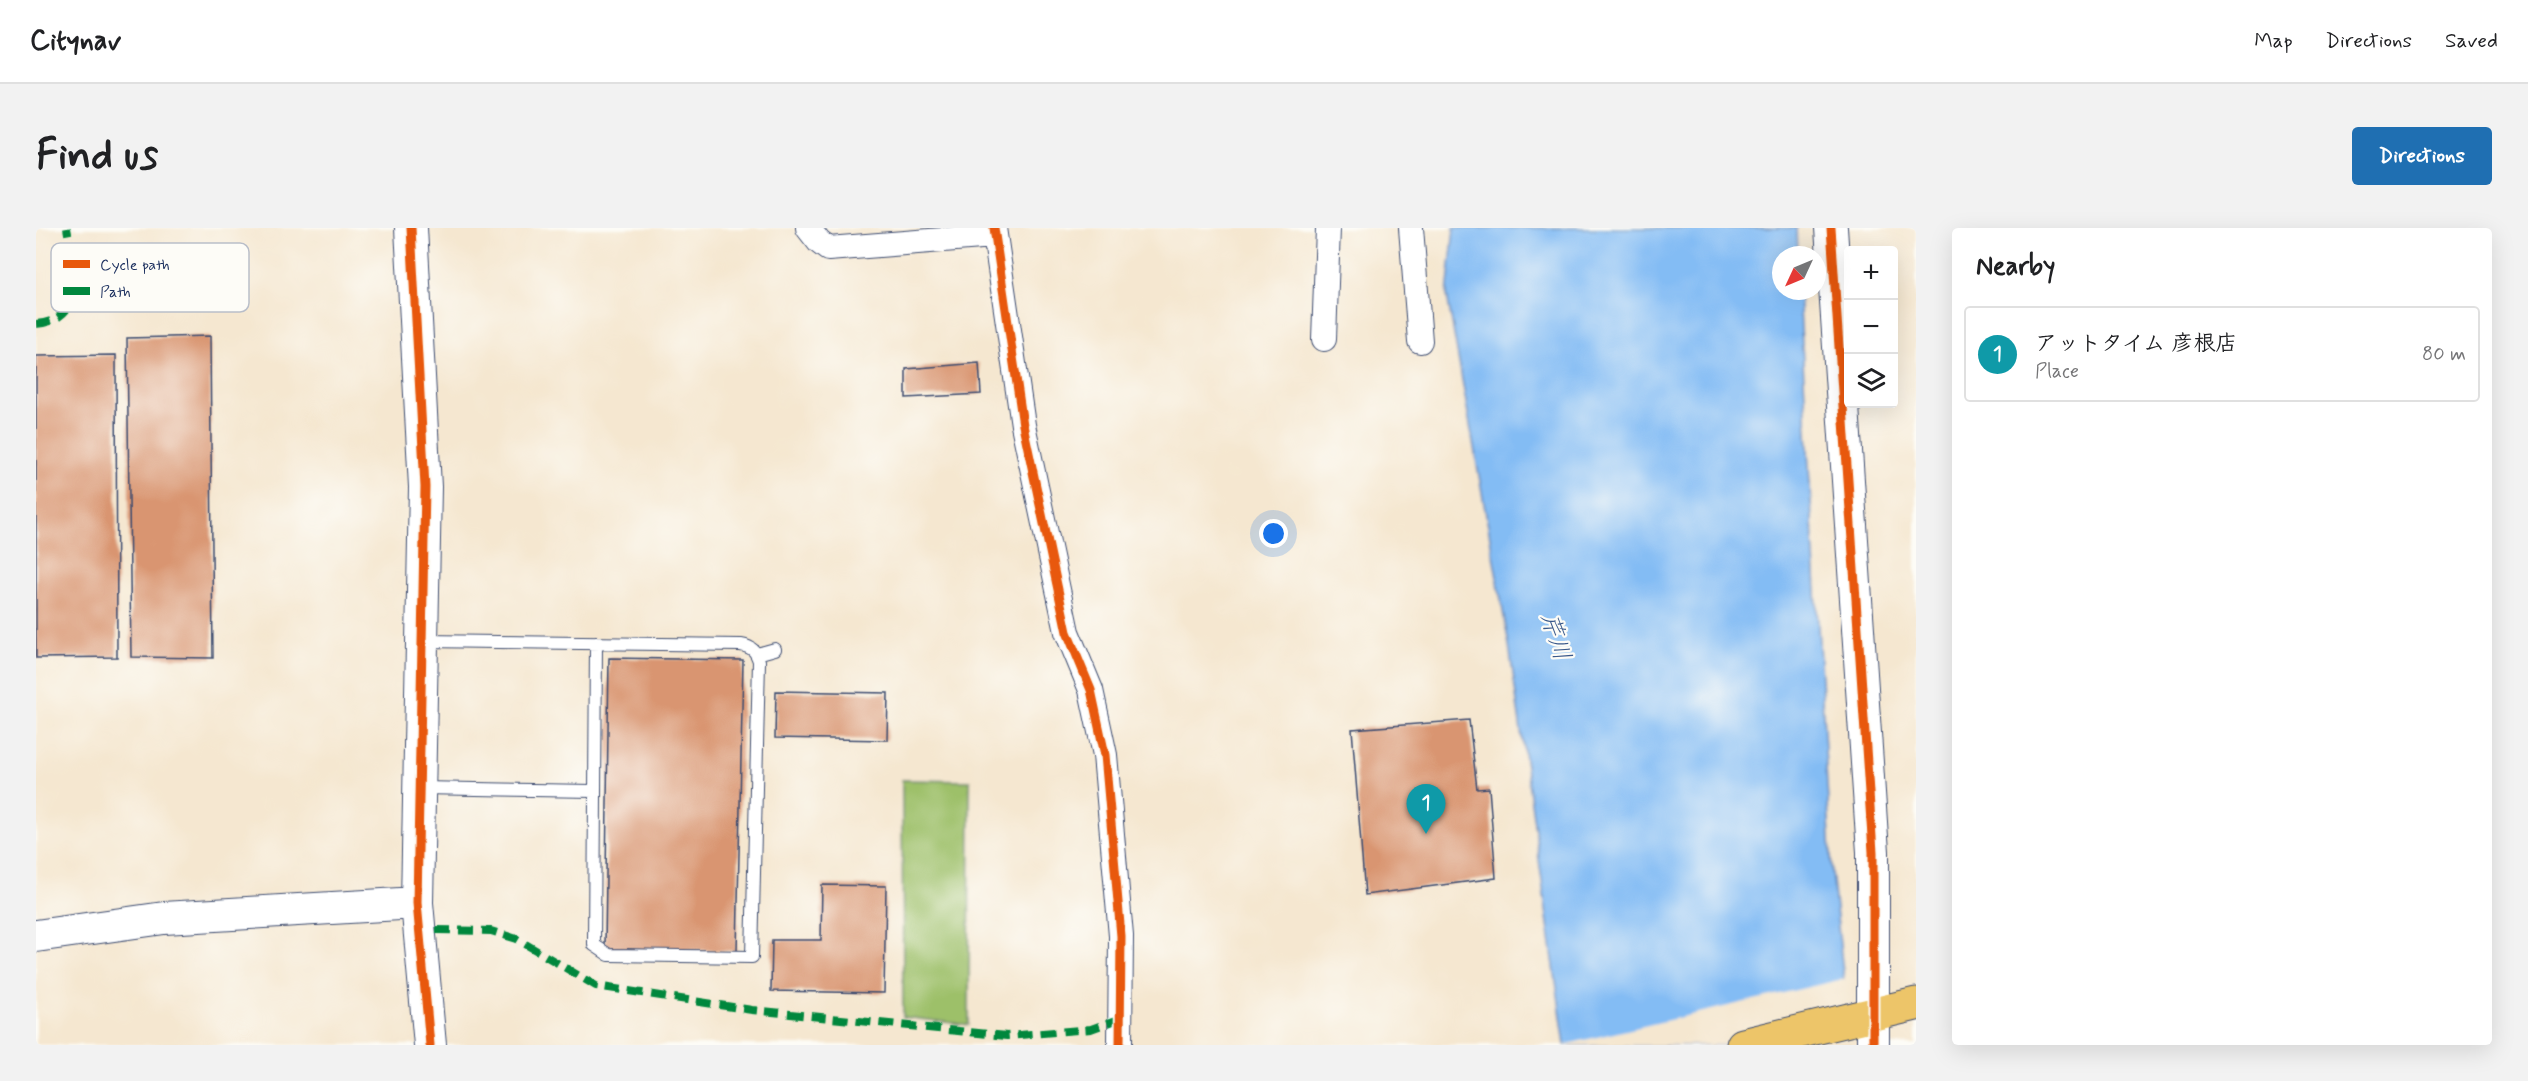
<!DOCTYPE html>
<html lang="en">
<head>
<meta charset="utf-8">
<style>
	:root { --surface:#fff; --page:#f2f2f2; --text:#202124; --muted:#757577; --line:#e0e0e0; --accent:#1f6fb2 }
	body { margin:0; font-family:Mynerve,"Klee One",sans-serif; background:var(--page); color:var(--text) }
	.controls { position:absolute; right:18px; top:18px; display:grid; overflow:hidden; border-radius:6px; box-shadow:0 6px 24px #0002 }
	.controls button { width:54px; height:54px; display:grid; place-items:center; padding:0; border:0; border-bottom:2px solid var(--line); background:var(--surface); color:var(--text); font:30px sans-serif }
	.compass { position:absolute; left:1736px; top:18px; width:54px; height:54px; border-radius:50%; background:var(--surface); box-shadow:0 6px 24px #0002; rotate:226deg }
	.you { position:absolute; left:1238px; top:306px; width:21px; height:21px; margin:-15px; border:4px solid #fff; border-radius:50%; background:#1a73e8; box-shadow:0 0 0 9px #1a73e833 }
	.badge { display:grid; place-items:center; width:39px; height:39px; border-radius:50%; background:var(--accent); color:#fff; font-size:20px; font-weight:700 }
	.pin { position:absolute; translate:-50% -50px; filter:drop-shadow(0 2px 3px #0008) }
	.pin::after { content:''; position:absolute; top:32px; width:21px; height:18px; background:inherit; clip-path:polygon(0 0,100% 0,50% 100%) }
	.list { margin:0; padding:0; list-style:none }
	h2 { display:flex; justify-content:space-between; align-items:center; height:78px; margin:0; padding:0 24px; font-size:26px }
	h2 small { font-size:20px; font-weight:400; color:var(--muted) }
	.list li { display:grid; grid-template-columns:39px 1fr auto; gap:18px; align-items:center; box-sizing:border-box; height:96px; margin:0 12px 12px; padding:0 12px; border:2px solid var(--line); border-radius:6px }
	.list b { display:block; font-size:22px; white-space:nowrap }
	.list p { margin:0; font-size:20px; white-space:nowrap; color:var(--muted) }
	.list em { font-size:20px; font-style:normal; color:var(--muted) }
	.icon { flex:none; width:33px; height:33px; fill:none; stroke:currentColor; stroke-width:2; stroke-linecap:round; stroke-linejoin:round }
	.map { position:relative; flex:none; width:1880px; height:817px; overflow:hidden; border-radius:6px }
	header { display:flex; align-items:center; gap:36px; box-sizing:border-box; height:84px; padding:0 30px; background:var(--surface); border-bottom:2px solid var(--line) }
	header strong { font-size:28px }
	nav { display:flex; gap:33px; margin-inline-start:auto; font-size:21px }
	.intro { display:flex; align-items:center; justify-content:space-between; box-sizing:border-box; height:144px; padding:0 36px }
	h1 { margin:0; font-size:42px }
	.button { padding:15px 27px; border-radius:6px; background:var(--accent); color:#fff; font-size:21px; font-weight:700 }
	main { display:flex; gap:36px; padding:0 36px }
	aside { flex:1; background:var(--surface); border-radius:6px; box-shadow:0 6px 24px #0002 }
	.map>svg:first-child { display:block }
	.green { fill:#9dc069; stroke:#5c7864; stroke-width:1.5 }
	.water { fill:#83bcf4; stroke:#4f76a9; stroke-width:1.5 }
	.pier { fill:#f5e7d0 }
	.building { fill:#d99571 }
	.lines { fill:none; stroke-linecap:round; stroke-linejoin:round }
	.service-casing { stroke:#3c4b6f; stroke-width:14 }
	.minor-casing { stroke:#3c4b6f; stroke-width:26 }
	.tertiary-casing { stroke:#3c4b6f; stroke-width:34 }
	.trunk-casing { stroke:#3c4b6f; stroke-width:35 }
	.service { stroke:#fff; stroke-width:12 }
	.minor { stroke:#fff; stroke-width:24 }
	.tertiary { stroke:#fff; stroke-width:32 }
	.trunk { stroke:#edc569; stroke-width:33 }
	.quiet { stroke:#00873e; stroke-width:8; stroke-dasharray:15 8; stroke-linecap:butt }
	.cycleway-casing { stroke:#fdfcf7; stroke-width:13 }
	.cycleway { stroke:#e8590c; stroke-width:9 }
	.labels { text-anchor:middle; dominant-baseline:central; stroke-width:4.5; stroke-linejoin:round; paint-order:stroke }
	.water-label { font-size:24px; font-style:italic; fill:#3a598b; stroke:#fdfcf7 }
	.key { fill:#fdfcf7; stroke:#b9bec9; stroke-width:1.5 }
	.key-label { font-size:16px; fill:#1b2f5e }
</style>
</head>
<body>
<header>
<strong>Citynav</strong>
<nav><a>Map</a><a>Directions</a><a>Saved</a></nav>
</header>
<div class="intro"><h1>Find us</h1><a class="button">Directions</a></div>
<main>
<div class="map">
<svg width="1880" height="817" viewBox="0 0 1880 817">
	<rect width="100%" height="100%" fill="#fdfcf7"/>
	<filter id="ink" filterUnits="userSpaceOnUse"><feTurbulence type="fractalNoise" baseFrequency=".0167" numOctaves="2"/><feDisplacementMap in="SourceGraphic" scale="12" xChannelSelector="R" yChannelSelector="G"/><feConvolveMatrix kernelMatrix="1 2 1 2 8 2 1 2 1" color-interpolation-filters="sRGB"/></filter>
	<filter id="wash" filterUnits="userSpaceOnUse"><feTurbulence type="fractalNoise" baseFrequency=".008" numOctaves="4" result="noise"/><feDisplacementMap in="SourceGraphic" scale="24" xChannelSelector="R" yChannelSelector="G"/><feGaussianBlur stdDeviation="1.35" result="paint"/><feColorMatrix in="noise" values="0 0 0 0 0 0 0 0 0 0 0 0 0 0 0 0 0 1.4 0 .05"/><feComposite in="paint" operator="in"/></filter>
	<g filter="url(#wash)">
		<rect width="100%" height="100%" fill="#f5e7d0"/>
		<path class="green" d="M866 552 934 553 933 797 867 789Z"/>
		<path class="water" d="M1418 0H1761L1762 27H1745V63H1763L1796 644 1815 817H1529L1473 417 1411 67Z"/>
		<path class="pier" d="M1811 750 1818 817H1527Z"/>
		<g id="blocks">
			<path class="building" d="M174 108 177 430 95 429 91 110Z
				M80 127 81 429 0 430V128Z
				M943 135 945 166 870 170V141Z
				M573 430 707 432 701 723 569 721Z
				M740 463 852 465 851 512 739 510Z
				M1433 492 1441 561 1453 560 1460 650 1329 667 1316 501Z
				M786 657 850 658 848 765 735 763 736 712H785Z"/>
		</g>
	</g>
	<g filter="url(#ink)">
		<use href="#blocks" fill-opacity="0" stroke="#3c4b6f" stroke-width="1.5"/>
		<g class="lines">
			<defs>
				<path id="service" d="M388 413 705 417C716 419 720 423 723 433L716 729 573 727 558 717 560 415
					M721 426 739 421
					M384 560 558 563"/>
				<path id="minor" d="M772 0 783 14 792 21 958 8
					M958 0 987 197 1031 404 1055 462 1069 527 1085 708 1084 817
					M1375 0 1384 113
					M1288 111 1292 0"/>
				<path id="tertiary" d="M375 0 389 259 381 675 394 817
					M1795 0 1837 624V817
					M0 708 128 690 381 675"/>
				<path id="trunk" d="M1707 817 1880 776"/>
			</defs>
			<use href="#service" class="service-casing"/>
			<use href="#minor" class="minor-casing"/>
			<use href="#tertiary" class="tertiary-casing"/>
			<use href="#trunk" class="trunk-casing"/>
			<use href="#service" class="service"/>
			<use href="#minor" class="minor"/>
			<use href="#tertiary" class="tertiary"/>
			<use href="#trunk" class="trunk"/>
			<path class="quiet" d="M0 96C24 94 29 84 43 65L31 0
				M400 702 455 703 481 711 560 758 716 782 971 808 1055 801 1083 791"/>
			<defs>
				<path id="cycleway" d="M375 0 389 259 381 675 394 817
					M958 0 987 197 1031 404 1055 462 1069 527 1085 708 1084 817
					M1795 0 1837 624V817"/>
			</defs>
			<use href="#cycleway" class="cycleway-casing"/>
			<use href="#cycleway" class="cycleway"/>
		</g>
	</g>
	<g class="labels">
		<g class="water-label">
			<text transform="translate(1519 409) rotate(72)">芹川</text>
		</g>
	</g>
	<rect x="15" y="15" width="198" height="69" rx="9" class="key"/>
	<rect x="27" y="32" width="27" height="8" fill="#e8590c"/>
	<rect x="27" y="59" width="27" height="8" fill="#00873e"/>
	<g class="key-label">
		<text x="64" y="42">Cycle path</text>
		<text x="64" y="69">Path</text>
	</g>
</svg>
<div class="controls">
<button>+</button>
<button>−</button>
<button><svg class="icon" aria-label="layers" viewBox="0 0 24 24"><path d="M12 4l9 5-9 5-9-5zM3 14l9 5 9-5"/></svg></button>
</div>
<svg class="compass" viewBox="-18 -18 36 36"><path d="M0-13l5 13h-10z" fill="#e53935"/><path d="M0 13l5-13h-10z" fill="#757577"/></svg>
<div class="you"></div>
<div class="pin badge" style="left:1390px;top:606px;background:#0f9aa8">1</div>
</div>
<aside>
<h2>Nearby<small></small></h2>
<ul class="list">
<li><span class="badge" style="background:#0f9aa8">1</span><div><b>アットタイム 彦根店</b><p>Place</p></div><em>80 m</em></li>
</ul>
</aside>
</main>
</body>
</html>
